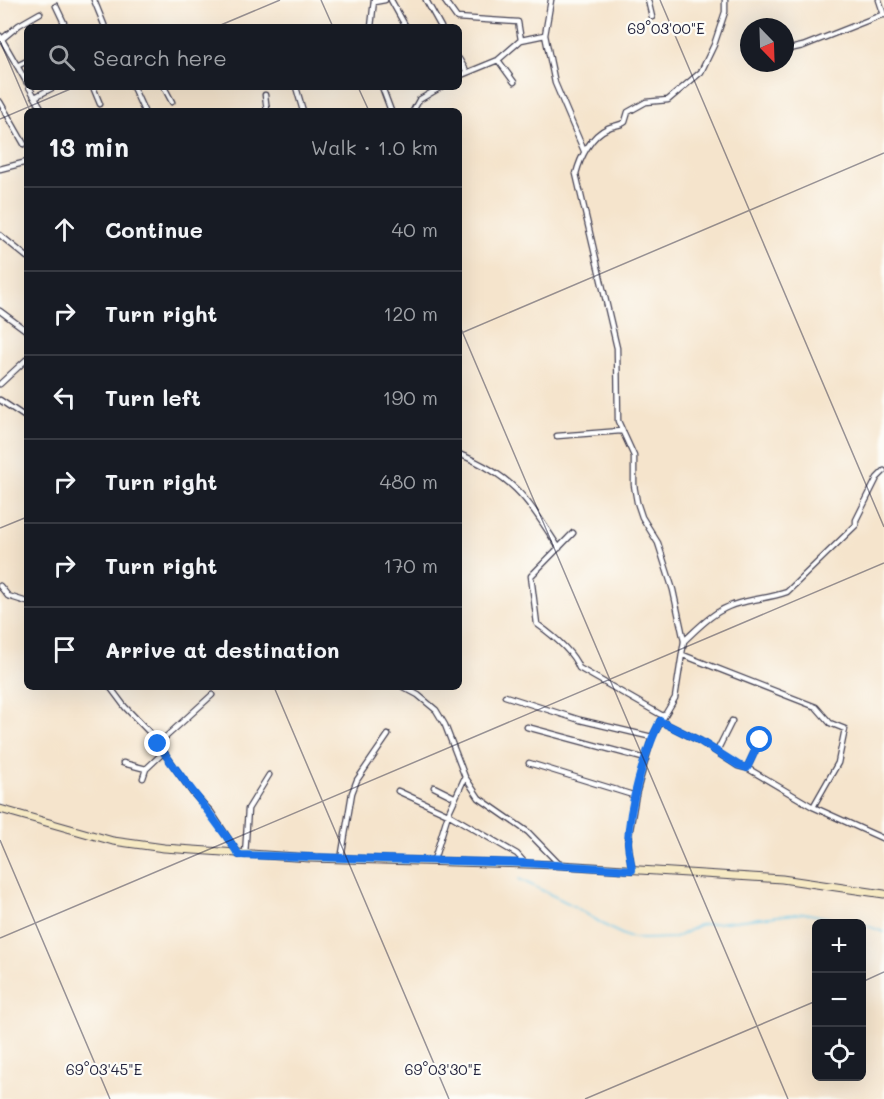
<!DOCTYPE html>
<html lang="en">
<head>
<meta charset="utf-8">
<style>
	:root { --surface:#171b24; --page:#20242c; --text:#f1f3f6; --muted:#9ea1a6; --line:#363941 }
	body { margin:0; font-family:Mali,sans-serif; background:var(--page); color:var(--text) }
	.controls { position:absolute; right:18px; bottom:18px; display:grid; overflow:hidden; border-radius:9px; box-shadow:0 6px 24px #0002 }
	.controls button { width:54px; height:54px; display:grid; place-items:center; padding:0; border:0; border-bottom:2px solid var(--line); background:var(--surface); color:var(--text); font:30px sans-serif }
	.compass { position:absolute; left:740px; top:18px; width:54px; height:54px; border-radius:50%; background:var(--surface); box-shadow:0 6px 24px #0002; rotate:157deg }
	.stop { position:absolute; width:18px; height:18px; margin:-14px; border:4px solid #1a73e8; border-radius:50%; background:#fff }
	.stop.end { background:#1a73e8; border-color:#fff; box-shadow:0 2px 6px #0008 }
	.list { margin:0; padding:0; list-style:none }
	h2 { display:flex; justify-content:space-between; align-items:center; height:78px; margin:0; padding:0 24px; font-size:26px }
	h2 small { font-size:20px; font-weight:400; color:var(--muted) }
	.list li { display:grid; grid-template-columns:39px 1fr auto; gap:18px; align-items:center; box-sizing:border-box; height:84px; padding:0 24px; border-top:2px solid var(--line) }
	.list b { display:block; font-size:22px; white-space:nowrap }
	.list em { font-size:20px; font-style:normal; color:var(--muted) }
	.icon { flex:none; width:33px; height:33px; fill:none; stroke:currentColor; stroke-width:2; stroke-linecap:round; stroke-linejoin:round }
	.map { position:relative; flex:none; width:884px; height:1099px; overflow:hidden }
	.search { position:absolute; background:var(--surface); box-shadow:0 6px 24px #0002; left:24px; top:24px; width:438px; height:66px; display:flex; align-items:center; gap:15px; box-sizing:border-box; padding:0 21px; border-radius:9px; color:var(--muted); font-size:22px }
	.panel { position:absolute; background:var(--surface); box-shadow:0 6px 24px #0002; left:24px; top:108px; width:438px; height:582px; border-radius:9px }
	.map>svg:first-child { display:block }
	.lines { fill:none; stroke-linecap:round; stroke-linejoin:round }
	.stream { stroke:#69c5e7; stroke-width:1.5 }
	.minor-casing { stroke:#423f51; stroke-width:7 }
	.secondary-casing { stroke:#423f51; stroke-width:9 }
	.minor { stroke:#fff; stroke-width:4.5 }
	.secondary { stroke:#f6e9c3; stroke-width:7 }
	.route { stroke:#1a73e8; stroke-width:8 }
	.ticks { fill:none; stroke:#22223b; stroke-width:1.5; stroke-opacity:0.45 }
	.ticks-label { font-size:15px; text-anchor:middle; fill:#22223b; stroke:#fdfcf7; stroke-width:4.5; stroke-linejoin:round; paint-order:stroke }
</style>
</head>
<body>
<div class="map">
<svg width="884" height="1099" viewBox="0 0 884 1099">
	<rect width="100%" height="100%" fill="#fdfcf7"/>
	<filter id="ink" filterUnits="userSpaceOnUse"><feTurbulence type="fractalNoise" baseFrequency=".0167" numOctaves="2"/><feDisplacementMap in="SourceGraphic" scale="12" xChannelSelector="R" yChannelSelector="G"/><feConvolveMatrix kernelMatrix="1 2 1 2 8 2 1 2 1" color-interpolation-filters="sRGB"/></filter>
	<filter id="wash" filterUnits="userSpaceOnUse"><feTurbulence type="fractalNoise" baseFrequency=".008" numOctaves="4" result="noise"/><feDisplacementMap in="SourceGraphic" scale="24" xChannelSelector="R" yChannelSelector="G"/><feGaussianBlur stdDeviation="1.35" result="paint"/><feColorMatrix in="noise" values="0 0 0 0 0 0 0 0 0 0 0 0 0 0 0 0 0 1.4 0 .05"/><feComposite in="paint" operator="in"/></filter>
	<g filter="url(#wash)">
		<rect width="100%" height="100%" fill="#f5e4cc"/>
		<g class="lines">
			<path class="stream" d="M519 879 570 904 611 929 628 937 642 939 675 938 699 925 804 913 861 924
				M862 924 884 932"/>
		</g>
	</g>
	<g filter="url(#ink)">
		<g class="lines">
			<defs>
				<path id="minor" d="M94 0 105 27
					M391 0 406 27
					M426 0 441 27
					M444 0 457 18 518 22 521 40
					M551 0 545 35 555 83 584 151
					M648 0 652 17
					M879 0 884 15
					M374 2 385 0
					M56 6 66 27
					M371 27 374 0
					M0 36 27 83
					M2 39 19 25 40 13
					M785 50 803 46 884 14
					M459 59 467 72
					M498 60 514 82
					M17 66 27 61
					M459 76 498 60 521 40 545 35
					M29 87 43 111
					M93 87 100 104
					M133 87 144 111
					M164 87 172 102
					M296 87 303 111
					M382 87 391 111
					M265 95 267 111
					M35 97 54 87
					M0 102 24 144
					M413 111 419 100 441 87
					M0 169 27 162
					M0 235 27 257
					M0 311 27 331
					M0 384 27 359
					M0 400 27 418
					M557 436 621 431
					M459 454C515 477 527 499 559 548
					M573 533 531 576 537 624C551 634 573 652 579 668L663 716
					M0 586 8 596 27 602
					M684 641C695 631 707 618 720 611 740 599 765 600 787 592L856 525V520L877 478 884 471
					M683 655 816 707 830 723 845 729 838 763 813 807
					M110 687 125 707 152 735 192 792 211 812 239 855
					M403 687 418 695 436 710 445 725 465 777 479 798 528 832 560 865
					M505 696 580 720 652 737
					M660 721 700 741 738 766 747 768 813 807 884 839
					M527 727 646 759
					M158 744 212 695
					M717 751 732 721
					M123 763 146 769
					M529 763 636 796
					M747 768 760 740
					M143 778 146 769 164 752
					M434 787 454 797
					M398 791 448 814 517 854 525 863
					M245 855 248 809 269 775
					M341 859 352 793 357 780 388 735
					M434 860 448 814 465 777
					M632 870 628 842 636 794 652 737 675 698 684 641 673 590 658 543 642 517 637 502 634 485V456L618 421 617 348 576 174C580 158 591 135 608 128 614 125 620 126 625 122L628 112 646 102 668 100 701 72 714 45 725 12V0"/>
				<path id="secondary" d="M0 809 113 841 164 848 310 858 560 865 782 879 884 894"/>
			</defs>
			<use href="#minor" class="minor-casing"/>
			<use href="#secondary" class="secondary-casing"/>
			<use href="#minor" class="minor"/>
			<use href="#secondary" class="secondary"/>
		</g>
	</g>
	<g class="lines" filter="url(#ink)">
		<path class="route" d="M158 744C184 783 214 816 239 855L525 863 632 870C631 861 628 851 628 842 629 806 644 754 660 721L700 741 738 765 747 768 760 740"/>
	</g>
	<path class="ticks" d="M321 0 333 27M660 0 884 527M216 27 280 0M0 41 30 111M358 87 369 111M0 119 75 87M459 324 788 1099M459 334 884 153M0 528 27 517M274 687 449 1099M0 840 110 1099M0 938 884 563M862 982 884 972M585 1099 816 1001"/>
	<g class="ticks-label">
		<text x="666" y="34">69°03'00"E</text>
		<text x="104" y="1075">69°03'45"E</text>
		<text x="443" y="1075">69°03'30"E</text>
	</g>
</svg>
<div class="controls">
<button>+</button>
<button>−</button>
<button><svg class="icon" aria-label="locate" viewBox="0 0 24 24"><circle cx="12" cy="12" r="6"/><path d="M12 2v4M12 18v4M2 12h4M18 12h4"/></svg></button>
</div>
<svg class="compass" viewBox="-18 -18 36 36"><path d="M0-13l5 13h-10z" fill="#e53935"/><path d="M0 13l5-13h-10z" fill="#9ea1a6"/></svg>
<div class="stop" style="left:760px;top:740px"></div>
<div class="stop end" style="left:158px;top:744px"></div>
<div class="search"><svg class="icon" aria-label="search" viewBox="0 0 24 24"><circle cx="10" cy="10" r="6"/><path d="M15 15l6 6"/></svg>Search here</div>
<section class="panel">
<h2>13 min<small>Walk · 1.0 km</small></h2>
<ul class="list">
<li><svg class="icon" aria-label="ahead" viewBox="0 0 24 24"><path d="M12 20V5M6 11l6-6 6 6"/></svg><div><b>Continue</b></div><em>40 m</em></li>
<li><svg class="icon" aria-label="right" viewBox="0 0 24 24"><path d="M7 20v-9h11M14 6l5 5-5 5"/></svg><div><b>Turn right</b></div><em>120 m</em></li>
<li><svg class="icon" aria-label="left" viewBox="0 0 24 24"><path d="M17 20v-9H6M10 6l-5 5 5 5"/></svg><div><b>Turn left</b></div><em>190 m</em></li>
<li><svg class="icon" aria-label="right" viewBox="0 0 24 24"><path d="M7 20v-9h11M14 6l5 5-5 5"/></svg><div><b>Turn right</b></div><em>480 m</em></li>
<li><svg class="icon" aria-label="right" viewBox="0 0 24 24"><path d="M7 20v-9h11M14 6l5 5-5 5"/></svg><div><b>Turn right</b></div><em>170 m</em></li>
<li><svg class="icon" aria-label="arrive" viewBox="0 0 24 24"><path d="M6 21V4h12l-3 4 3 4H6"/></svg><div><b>Arrive at destination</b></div></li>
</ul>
</section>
</div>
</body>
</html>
